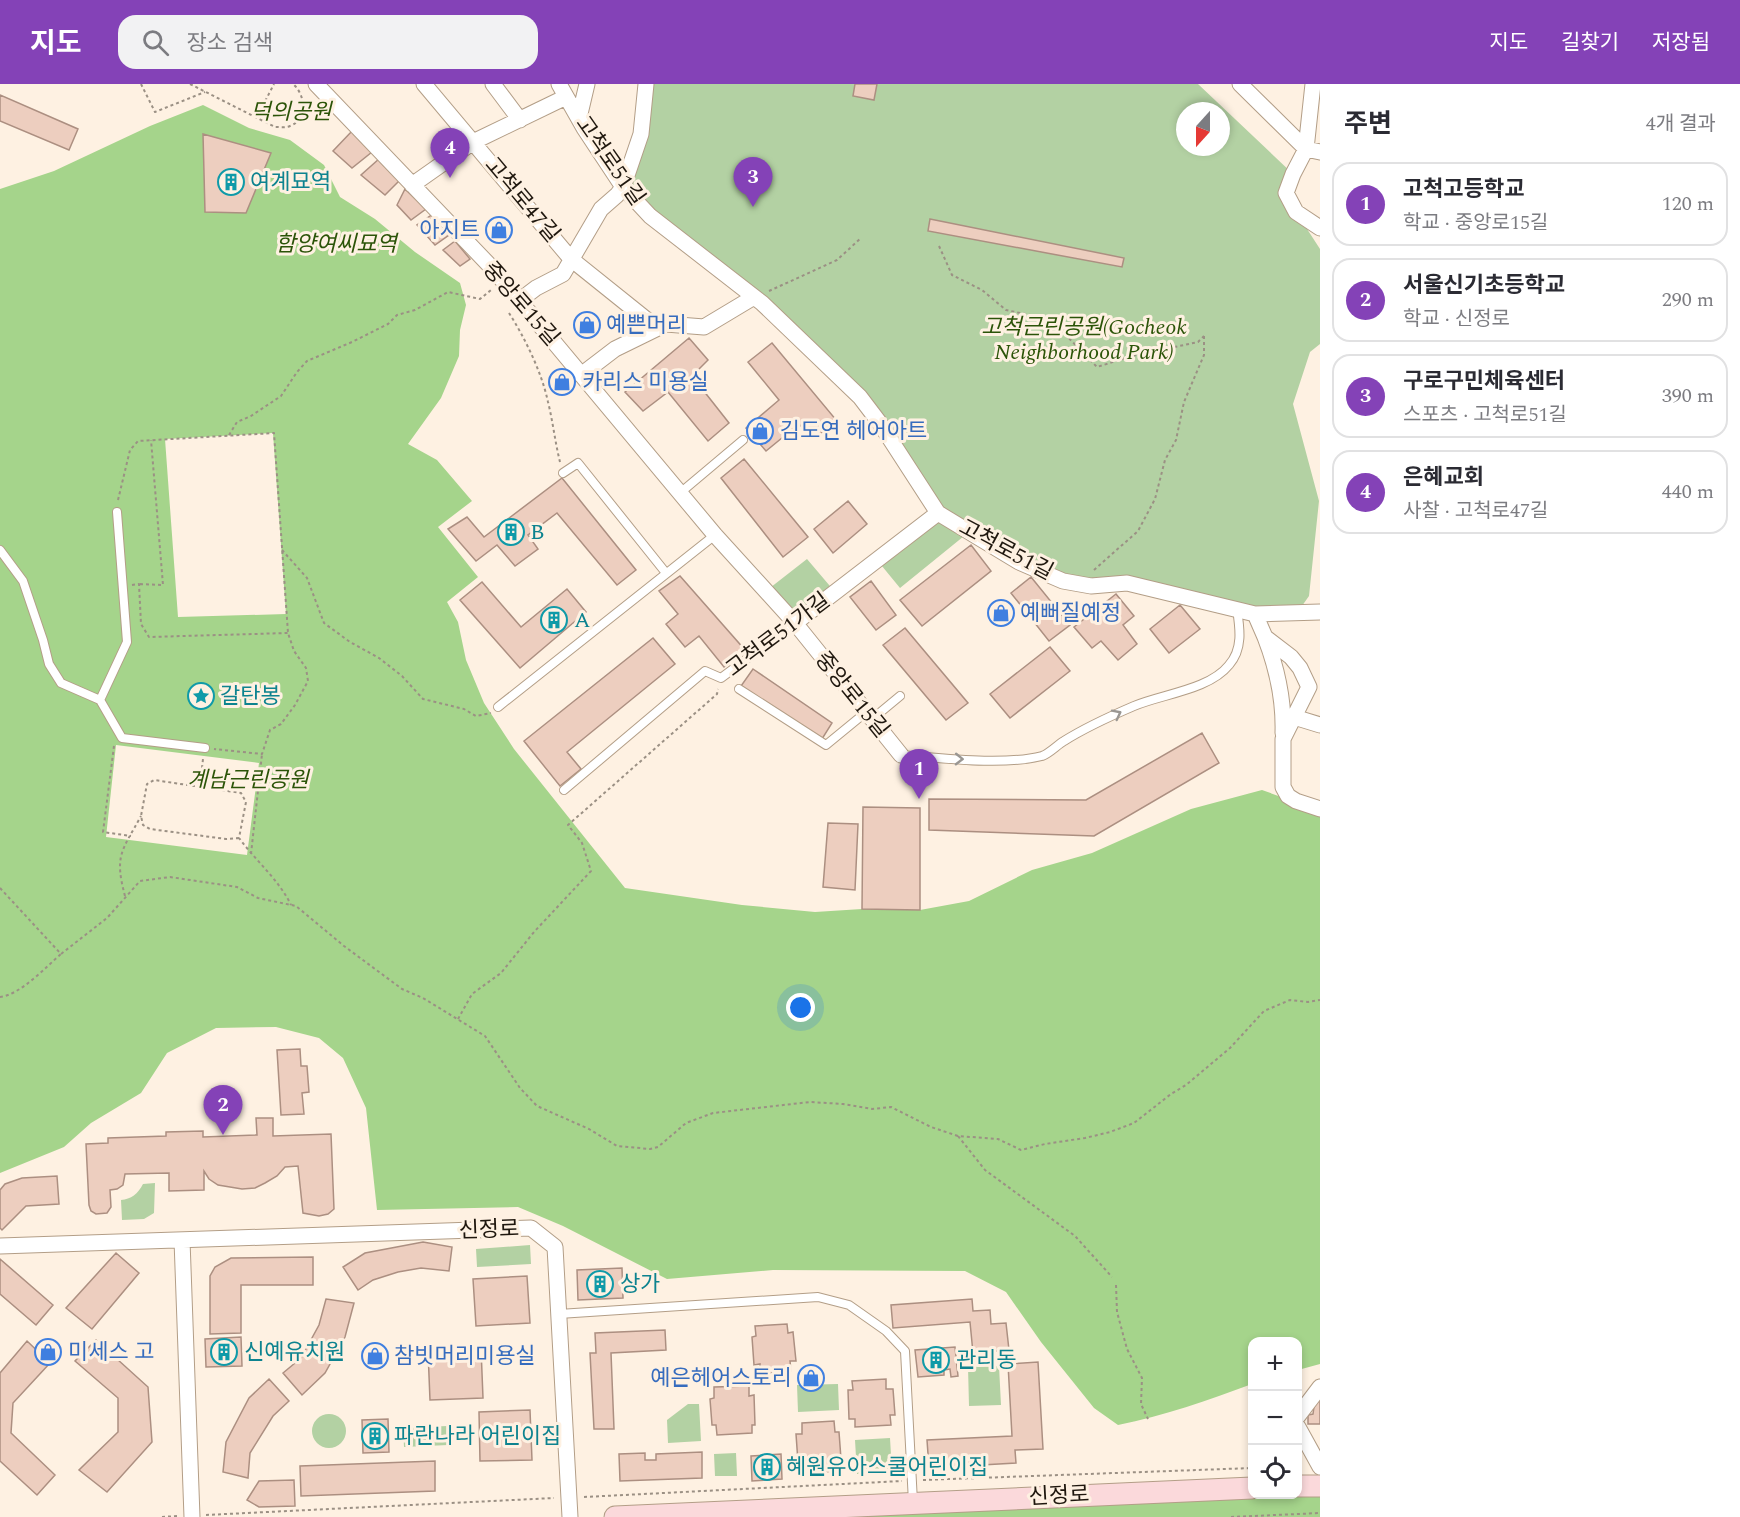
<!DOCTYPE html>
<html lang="ko">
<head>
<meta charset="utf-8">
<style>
	:root { --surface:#fff; --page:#f2f2f3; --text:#2b2b33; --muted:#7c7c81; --line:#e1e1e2; --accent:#8442b7 }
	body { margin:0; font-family:Spectral,"Noto Sans KR",serif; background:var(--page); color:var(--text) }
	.controls { position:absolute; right:18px; bottom:18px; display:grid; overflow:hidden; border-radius:12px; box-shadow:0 3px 9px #0003 }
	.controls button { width:54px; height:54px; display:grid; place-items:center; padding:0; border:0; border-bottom:2px solid var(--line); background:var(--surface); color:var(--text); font:30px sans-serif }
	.compass { position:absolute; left:1176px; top:18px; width:54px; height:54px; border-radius:50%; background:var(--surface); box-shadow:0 3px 9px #0003; rotate:201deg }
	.you { position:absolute; left:801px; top:924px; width:21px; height:21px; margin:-15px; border:4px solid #fff; border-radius:50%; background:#1a73e8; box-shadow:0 0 0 9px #1a73e833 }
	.badge { display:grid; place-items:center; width:39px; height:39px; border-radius:50%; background:var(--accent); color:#fff; font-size:20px; font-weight:700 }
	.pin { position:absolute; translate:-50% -50px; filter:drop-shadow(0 2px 3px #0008) }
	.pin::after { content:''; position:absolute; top:32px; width:21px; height:18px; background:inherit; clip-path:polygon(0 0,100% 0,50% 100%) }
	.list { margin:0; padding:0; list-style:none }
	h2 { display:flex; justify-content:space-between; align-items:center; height:78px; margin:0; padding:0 24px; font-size:26px }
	h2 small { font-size:20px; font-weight:400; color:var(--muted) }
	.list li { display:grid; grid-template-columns:39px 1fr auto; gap:18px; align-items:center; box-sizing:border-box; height:84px; margin:0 12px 12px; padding:0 12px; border:2px solid var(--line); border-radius:18px }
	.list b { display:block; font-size:22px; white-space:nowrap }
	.list p { margin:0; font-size:20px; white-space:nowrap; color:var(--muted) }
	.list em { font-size:20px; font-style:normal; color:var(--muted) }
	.icon { flex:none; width:33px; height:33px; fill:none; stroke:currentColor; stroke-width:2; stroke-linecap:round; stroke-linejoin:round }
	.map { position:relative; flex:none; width:1320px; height:1433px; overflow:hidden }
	header { display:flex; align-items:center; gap:36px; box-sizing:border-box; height:84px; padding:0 30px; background:var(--accent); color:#fff }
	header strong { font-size:28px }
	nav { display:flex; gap:33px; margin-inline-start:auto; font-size:21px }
	.search { width:420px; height:54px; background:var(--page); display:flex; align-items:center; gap:15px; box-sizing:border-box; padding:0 21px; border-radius:18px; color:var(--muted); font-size:22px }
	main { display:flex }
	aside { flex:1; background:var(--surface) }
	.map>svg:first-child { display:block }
	.green { fill:#b3d1a3; fill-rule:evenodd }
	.forest { fill:#a5d48b; fill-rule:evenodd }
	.building { fill:#edcebf; stroke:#ac8f81; stroke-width:1.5 }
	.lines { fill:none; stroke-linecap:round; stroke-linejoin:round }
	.service-casing { stroke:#b39e87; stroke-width:10 }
	.minor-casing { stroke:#b39e87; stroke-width:17 }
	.secondary-casing { stroke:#b39e87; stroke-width:23 }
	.path { stroke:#9b9084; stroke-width:2; stroke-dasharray:3 3; stroke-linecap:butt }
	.service { stroke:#fff; stroke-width:8 }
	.minor { stroke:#fff; stroke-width:15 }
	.secondary { stroke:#fbd9db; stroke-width:21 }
	.oneway { stroke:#9a9793 }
	.labels { text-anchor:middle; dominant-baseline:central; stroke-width:6; stroke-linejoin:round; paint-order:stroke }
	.park-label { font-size:22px; font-style:italic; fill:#2b5408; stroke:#fef1e2 }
	.street-label { font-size:22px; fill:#1f170e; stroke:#fef1e2 }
	.culture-label { font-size:22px; fill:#0d838f; stroke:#fef1e2; text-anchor:start }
	.shop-label { font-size:22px; fill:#366cbe; stroke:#fef1e2; text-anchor:start }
</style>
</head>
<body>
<header>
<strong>지도</strong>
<div class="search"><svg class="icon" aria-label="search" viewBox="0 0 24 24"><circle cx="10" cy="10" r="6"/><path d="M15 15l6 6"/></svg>장소 검색</div>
<nav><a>지도</a><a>길찾기</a><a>저장됨</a></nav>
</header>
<main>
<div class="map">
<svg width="1320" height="1433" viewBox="0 0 1320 1433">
	<rect width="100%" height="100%" fill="#fef1e2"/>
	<path class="green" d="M646 0H1198L1293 90 1296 128 1320 165V260L1310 268 1293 320 1319 417 1309 512 1297 529 1255 530 1128 499 1091 502 969 448 900 504 877 476 938 429 860 313 623 103ZM1185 27H1221V63H1185Z
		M807 475 835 508 795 539 766 507Z
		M155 1099 154 1129 144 1135 122 1136 121 1116C131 1115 138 1110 143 1100Z
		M530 1161 531 1180 477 1183 476 1165Z
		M999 1282 1001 1321 969 1322 968 1283Z
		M838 1300 839 1326 798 1328 797 1301Z
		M688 1320H699L701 1357 668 1359 667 1336Z
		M312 1347a17 17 0 1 1 34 0a17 17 0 1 1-34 0Z
		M447 1342 448 1361 404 1363 403 1344Z
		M890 1354 892 1388 857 1390 855 1356Z
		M736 1369 737 1392H715L714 1370Z"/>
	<path class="forest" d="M203 21 249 44 290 56 324 81 340 113 375 135 415 168 460 199 466 221 460 246 459 272 441 314 408 360 437 376 472 417 438 443 478 493 447 518 458 538 466 576 484 619 514 665 625 804 742 821 815 828 862 825 920 826 969 817 1032 786 1092 769 1191 725 1262 706 1320 727V1280L1298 1286V1258H1252V1300C1208 1316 1164 1332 1118 1341L1094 1324 1041 1258 1006 1208 965 1187 773 1186 667 1195 563 1142 518 1123 377 1126 366 1024 343 974 319 954 276 943 216 944 167 969 141 1009 91 1039 64 1063 0 1089V105L54 87 150 42ZM273 349 286 530 178 533 165 355ZM116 661 259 679 247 771 106 753Z
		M1320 1402V1433H869L870 1421 1298 1410Z"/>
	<path class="building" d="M855 0H877L874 16 853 12Z
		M0 11 78 45 69 66 0 37Z
		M352 47 372 68 352 84 333 67Z
		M203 50 271 69 246 129 205 128Z
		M380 74 399 97 385 111 361 91Z
		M405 105 426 125 411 136 397 121Z
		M433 130 449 151 435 161 417 141Z
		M930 135 1124 174 1122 183 928 147Z
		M455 157 470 175 460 182 443 166Z
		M689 254 708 276 692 292 729 339 708 357 668 308 643 327 625 308Z
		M772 259 837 337 813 355 799 340 766 367 746 344 779 316 748 278Z
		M744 375 808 453 783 473 721 394Z
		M562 394 636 486 617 501 557 429 528 451 538 465 515 482 497 461 476 477 448 445 467 433 484 453Z
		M848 417 867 440 833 469 814 445Z
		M971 461 991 487 922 542 900 516Z
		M680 492 745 566 724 583 699 552 685 563 666 540 678 530 659 507Z
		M1031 493 1070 541 1049 557 1011 509Z
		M871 497 896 531 876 546 850 513Z
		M482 498 521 543 567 505 586 528 520 584 460 516Z
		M1116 510 1134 532 1123 541 1137 560 1118 576 1101 557 1092 564 1074 543Z
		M1180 521 1200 545 1169 569 1150 545Z
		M905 544 968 619 946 636 883 561Z
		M653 554 675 580 567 668 581 685 560 702 524 657Z
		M1050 563 1070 587 1010 634 990 610Z
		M753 585 832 639 822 655 741 602Z
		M1202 649 1219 679 1094 752 929 746V715L1086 716Z
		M863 723 920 724V826L862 825Z
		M828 739 858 740 855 806 823 803Z
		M300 965 301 982H307L309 1008 302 1009 304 1030 281 1031 277 966Z
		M256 1034H273V1052L331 1050 334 1125 328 1130 319 1132 303 1129 298 1082 285 1083 277 1092 265 1099 255 1104 242 1105 218 1101 209 1095 204 1087V1106L169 1107V1089L125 1090 123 1101 117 1105 110 1106 111 1123 107 1129 96 1130 91 1127 89 1121 86 1060 108 1059V1054L166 1052V1048L203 1047V1053L257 1051Z
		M57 1092 59 1120 26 1122 2 1146 0 1144V1106L5 1100 22 1094Z
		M423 1158 452 1163 449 1187 421 1184 398 1188 373 1196 358 1206 343 1183 365 1169Z
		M116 1169 139 1189 92 1245 66 1224Z
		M313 1173V1201H241V1249L210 1250V1192L215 1183 231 1174Z
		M0 1175 53 1221 36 1241 0 1210Z
		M622 1184 623 1214 578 1216 577 1186Z
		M527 1192 530 1239 476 1242 473 1195Z
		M326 1215 354 1219 345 1253 325 1289 302 1311 283 1289 301 1274 319 1241Z
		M972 1215 973 1227 990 1226 991 1240 1006 1239 1009 1266 973 1269 970 1238 893 1244 891 1221Z
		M787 1240 788 1249 793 1248 796 1277H790L791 1287 760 1290V1280L754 1281 752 1253 756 1252 755 1242Z
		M665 1246 666 1266 611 1269 614 1345H594L590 1269H596L595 1249Z
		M241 1253 242 1282 206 1283 205 1255Z
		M96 1256 148 1303 152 1358 107 1408 79 1386 118 1348V1314L75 1277Z
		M27 1257 50 1279 13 1319 11 1349 55 1391 37 1411 0 1377V1289Z
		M955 1263 958 1292 951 1293 950 1285 944 1286V1291L918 1293 915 1266Z
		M481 1264 483 1314 430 1316 428 1267Z
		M1038 1278 1043 1365 1015 1366 1016 1379 929 1384 927 1356 1012 1352 1008 1280Z
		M269 1295 289 1317 273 1332 250 1369 248 1394 223 1388 226 1358 249 1314Z
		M886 1295V1305H893L895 1331H890L891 1341 855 1343V1335H849L848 1306H853L852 1297Z
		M749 1302V1312L754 1311 755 1341H752V1349L717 1351 716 1341H712L710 1315 714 1314V1303Z
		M1315 1315H1320V1340H1308V1331L1313 1330Z
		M530 1326 532 1376 480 1377 479 1328Z
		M388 1335 389 1368 363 1369 362 1336Z
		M834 1337 835 1348H839L841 1375 836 1376 837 1387 804 1389 803 1377 798 1378 796 1350H802V1339Z
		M702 1368V1394L620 1397 619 1370 645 1369V1376H656V1370Z
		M781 1370 782 1395 752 1397 751 1372Z
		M435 1377V1407L301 1412 300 1382Z
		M294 1396 295 1422 259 1423 247 1416 259 1397Z"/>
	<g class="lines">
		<defs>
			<path id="service" d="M563 389 578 379 666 489
				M680 409 743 356
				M0 466 23 497 43 556 49 580 61 599 100 616 122 654 205 664
				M739 605 826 661 865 629
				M100 616 127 558 117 428
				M498 623 715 451
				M871 636 900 612
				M901 671C941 674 1003 682 1042 672 1050 669 1057 661 1064 657 1083 645 1113 631 1134 622 1162 610 1209 606 1229 581 1243 565 1240 545 1237 525
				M564 706 705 587 721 594 795 539
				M559 1230 818 1213 849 1221 886 1247 905 1267 913 1418"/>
			<path id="minor" d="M316 0 493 185 715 451 795 539 901 671
				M424 0 571 175 657 244
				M493 0 520 36
				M559 0 584 44 623 103 650 132 762 219 860 313 879 338 938 429 1019 478 1063 497 1091 502 1127 499 1255 530 1320 528
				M1240 0 1306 65 1320 68
				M1313 0 1306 65 1293 90 1286 109 1296 128 1320 144
				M579 34 587 0
				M412 101 473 58 566 13
				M519 217 536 204 563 190 601 125 617 111 623 103 641 50 646 0
				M581 291 615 265 666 240 704 243 754 213
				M1255 530 1265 553 1291 573 1300 584 1309 603 1283 655V703L1288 712 1296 717 1320 725
				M795 539 938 429
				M1265 553C1277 584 1284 616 1283 649
				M1294 633 1320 641
				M182 1156 192 1433
				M0 1162 531 1144 555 1163 570 1433
				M1298 1332 1320 1303
				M1298 1343 1320 1383"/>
			<path id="secondary" d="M1298 1402H1320
				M615 1433 1252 1404"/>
		</defs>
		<use href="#service" class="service-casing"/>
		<use href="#minor" class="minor-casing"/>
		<use href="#secondary" class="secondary-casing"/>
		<path class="path" d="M141 0 155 28 205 8
			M190 0 275 43C280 43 286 44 290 42 309 35 305 10 293 0
			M257 33 274 0
			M939 162 952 191 982 206 1006 226 1044 234 1055 240 1097 283 1132 272 1198 258 1204 252
			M769 207 837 176 861 154
			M509 229C525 254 542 289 548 318 553 338 555 358 560 378
			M229 351 237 338 251 332 281 312 297 288 307 277 352 258 388 240 397 231 415 226 448 208 480 215 491 206
			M118 416 130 366 138 357 274 349 288 549 294 567 306 584 308 597 295 621 281 640 270 646 262 670 214 665
			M282 466 307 494 324 539 350 558 379 574 402 592 423 615 464 625 476 632 491 629
			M1094 486 1138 447 1155 415 1165 376 1176 356 1184 318 1204 271V252
			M140 500 163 501 151 356
			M132 501 139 500 141 540 149 553 288 549
			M114 662 103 748 131 752
			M200 702 203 675
			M239 754 226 755 150 745 143 741 141 732 147 700 154 696 241 709 246 718 239 754C256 777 279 796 291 821
			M251 770 262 670
			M0 804 61 870 107 834 140 797 170 793 237 803 258 814 296 822 344 862 402 905 423 914 485 952 520 1004 537 1022 589 1045 617 1062 650 1065 658 1063 686 1039 713 1029 810 1018 843 1020 872 1025 891 1023 931 1043 958 1052 998 1055 1021 1066 1045 1060 1085 1054 1110 1048 1134 1039 1171 1010 1186 1001 1230 964 1264 927 1290 916 1308 918 1320 916
			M125 812C114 771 122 767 141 732
			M0 913C20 911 46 883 61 870
			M458 935 472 910 501 889 534 848 591 787 582 759 568 741 717 610 718 605
			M958 1052 985 1086 1075 1152 1112 1193
			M1116 1201 1117 1228 1127 1265 1142 1294 1141 1320 1148 1335
			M923 1396 1252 1384
			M584 1413 902 1397
			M206 1431 554 1414
			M162 1433 177 1432
			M1231 1433 1320 1429"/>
		<use href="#service" class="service"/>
		<use href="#minor" class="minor"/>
		<use href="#secondary" class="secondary"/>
	</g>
	<defs><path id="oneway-chevron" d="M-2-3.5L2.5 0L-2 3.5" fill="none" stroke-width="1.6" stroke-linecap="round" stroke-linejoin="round" transform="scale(1.5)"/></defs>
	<g class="oneway">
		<use href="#oneway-chevron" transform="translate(1117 630) rotate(-27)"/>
		<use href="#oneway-chevron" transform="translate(959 675) rotate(1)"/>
	</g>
	<defs>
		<symbol id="building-ring" viewBox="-11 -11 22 22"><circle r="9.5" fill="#fef1e2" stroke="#0f9aa8" stroke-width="1.5"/><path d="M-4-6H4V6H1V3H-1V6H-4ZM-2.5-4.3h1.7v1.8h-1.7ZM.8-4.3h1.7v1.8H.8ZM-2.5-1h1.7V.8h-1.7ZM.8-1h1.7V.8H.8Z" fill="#0f9aa8"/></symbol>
		<symbol id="shop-ring" viewBox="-11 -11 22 22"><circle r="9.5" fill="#fef1e2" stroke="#3f7fe0" stroke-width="1.5"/><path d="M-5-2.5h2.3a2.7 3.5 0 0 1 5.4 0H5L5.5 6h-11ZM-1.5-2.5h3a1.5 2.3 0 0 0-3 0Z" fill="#3f7fe0"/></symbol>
		<symbol id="sight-ring" viewBox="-11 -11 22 22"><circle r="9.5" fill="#fef1e2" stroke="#0f9aa8" stroke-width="1.5"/><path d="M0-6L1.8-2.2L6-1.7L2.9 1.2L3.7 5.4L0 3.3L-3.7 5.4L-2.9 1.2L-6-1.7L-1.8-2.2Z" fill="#0f9aa8"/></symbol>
	</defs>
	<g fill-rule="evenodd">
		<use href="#building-ring" x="216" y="83" width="30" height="30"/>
		<use href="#shop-ring" x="484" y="131" width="30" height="30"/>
		<use href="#shop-ring" x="572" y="226" width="30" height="30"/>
		<use href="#shop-ring" x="547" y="283" width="30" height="30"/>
		<use href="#shop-ring" x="745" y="332" width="30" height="30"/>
		<use href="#building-ring" x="496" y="433" width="30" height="30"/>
		<use href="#shop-ring" x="986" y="514" width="30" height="30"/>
		<use href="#building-ring" x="539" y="521" width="30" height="30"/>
		<use href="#sight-ring" x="186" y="597" width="30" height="30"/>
		<use href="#building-ring" x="585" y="1185" width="30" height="30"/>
		<use href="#shop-ring" x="33" y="1253" width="30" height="30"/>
		<use href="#building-ring" x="209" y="1253" width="30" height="30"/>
		<use href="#shop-ring" x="360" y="1257" width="30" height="30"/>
		<use href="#building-ring" x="921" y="1261" width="30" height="30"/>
		<use href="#shop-ring" x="796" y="1279" width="30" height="30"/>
		<use href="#building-ring" x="360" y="1337" width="30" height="30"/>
		<use href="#building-ring" x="752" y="1368" width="30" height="30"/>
	</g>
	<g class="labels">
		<g class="park-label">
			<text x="291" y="28">덕의공원</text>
			<text x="336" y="160">함양여씨묘역</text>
			<text x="1084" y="243">고척근린공원(Gocheok<tspan x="1084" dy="25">Neighborhood Park)</tspan></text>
			<text x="248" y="696">계남근린공원</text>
		</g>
		<g class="street-label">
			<text transform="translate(610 77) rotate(55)">고척로51길</text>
			<text transform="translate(522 116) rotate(50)">고척로47길</text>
			<text transform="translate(521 220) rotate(49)">중앙로15길</text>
			<text transform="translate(1006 466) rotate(28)">고척로51길</text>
			<text transform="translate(778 551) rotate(-37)">고척로51가길</text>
			<text transform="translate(852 611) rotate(51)">중앙로15길</text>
			<text transform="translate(489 1146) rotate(-2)">신정로</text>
			<text transform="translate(1059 1412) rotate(-3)">신정로</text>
		</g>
		<g class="culture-label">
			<text x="250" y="98">여계묘역</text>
			<text x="530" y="448">B</text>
			<text x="574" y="536">A</text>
			<text x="220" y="612">갈탄봉</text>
			<text x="620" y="1200">상가</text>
			<text x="244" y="1268">신예유치원</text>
			<text x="956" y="1276">관리동</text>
			<text x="394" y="1352">파란나라 어린이집</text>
			<text x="786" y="1383">혜원유아스쿨어린이집</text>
		</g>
		<g class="shop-label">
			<text x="480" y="146" text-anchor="end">아지트</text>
			<text x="606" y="241">예쁜머리</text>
			<text x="582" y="298">카리스 미용실</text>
			<text x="780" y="347">김도연 헤어아트</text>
			<text x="1020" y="529">예뻐질예정</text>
			<text x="68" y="1268">미세스 고</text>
			<text x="394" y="1272">참빗머리미용실</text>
			<text x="792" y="1294" text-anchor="end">예은헤어스토리</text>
		</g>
	</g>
</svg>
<div class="controls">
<button>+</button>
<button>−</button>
<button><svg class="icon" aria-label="locate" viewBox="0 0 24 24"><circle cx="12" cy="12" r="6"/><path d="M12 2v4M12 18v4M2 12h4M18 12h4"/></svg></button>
</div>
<svg class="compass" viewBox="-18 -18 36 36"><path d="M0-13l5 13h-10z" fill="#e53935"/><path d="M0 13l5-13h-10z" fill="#7c7c81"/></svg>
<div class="you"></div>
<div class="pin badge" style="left:919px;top:715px">1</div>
<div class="pin badge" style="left:223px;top:1051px">2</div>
<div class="pin badge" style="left:753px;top:123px">3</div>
<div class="pin badge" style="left:450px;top:94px">4</div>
</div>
<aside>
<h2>주변<small>4개 결과</small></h2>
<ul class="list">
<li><span class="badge">1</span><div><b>고척고등학교</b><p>학교 · 중앙로15길</p></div><em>120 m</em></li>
<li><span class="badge">2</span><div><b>서울신기초등학교</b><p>학교 · 신정로</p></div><em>290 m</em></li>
<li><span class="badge">3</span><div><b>구로구민체육센터</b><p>스포츠 · 고척로51길</p></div><em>390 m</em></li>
<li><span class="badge">4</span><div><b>은혜교회</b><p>사찰 · 고척로47길</p></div><em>440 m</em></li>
</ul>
</aside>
</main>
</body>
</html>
